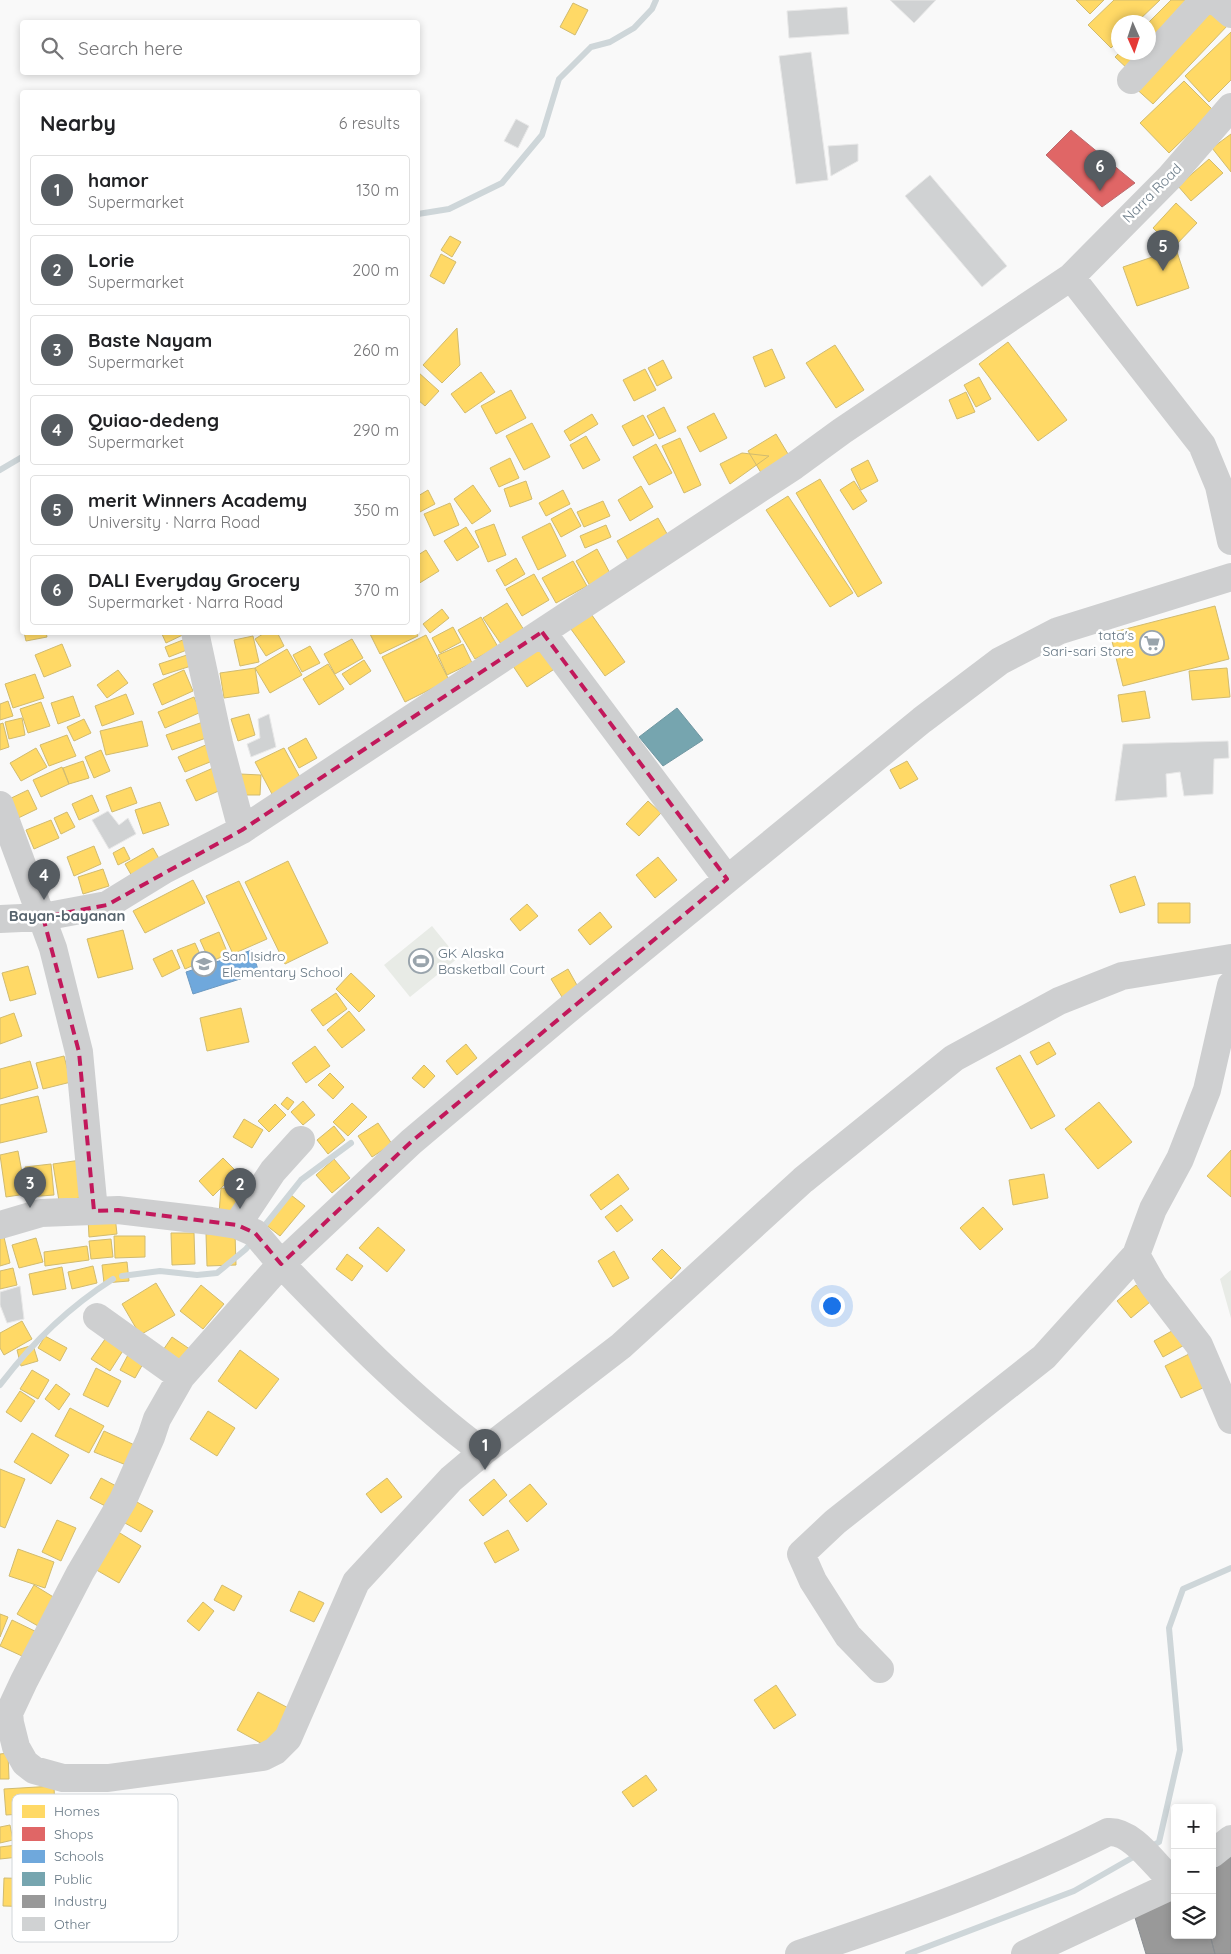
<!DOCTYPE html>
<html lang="en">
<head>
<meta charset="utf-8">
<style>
	:root { --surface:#fff; --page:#f6f6f6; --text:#202124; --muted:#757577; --line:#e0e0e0; --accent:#565c61 }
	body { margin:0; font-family:Quicksand,sans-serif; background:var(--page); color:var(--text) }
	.controls { position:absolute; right:15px; bottom:15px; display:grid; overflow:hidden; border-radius:5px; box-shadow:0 2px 8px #0003 }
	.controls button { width:45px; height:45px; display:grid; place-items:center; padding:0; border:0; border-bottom:1px solid var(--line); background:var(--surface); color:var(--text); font:25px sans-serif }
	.compass { position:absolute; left:1111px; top:15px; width:45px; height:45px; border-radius:50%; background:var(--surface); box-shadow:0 2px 8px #0003; rotate:177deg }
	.you { position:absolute; left:831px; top:1305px; width:18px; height:18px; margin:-12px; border:4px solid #fff; border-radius:50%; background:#1a73e8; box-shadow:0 0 0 8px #1a73e833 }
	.badge { display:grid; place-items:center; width:32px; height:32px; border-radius:50%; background:var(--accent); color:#fff; font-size:16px; font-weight:700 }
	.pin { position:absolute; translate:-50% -41px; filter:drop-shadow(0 1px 2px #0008) }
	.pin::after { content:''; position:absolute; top:26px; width:18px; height:15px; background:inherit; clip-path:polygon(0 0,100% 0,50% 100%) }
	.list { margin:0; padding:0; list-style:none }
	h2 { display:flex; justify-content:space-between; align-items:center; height:65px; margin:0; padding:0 20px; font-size:21px }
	h2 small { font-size:16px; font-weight:400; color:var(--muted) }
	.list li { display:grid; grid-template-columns:32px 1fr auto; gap:15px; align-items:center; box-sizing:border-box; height:70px; margin:0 10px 10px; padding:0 10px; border:1px solid var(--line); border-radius:5px }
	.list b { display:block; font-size:19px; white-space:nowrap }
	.list p { margin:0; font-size:16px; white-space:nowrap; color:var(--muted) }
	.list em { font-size:16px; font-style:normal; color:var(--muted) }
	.icon { flex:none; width:28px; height:28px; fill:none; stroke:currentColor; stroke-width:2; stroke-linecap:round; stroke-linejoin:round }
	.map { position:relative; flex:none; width:1231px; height:1954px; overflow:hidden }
	.search { position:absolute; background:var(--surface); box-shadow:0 2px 8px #0003; left:20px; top:20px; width:400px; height:55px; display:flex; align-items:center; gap:12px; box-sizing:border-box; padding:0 18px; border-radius:5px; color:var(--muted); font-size:19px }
	.panel { position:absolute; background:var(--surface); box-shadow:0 2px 8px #0003; left:20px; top:90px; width:400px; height:545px; border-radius:5px }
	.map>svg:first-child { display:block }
	.green { fill:#e8ebe6 }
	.homes { fill:#ffd966; stroke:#d1bb6f }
	.shops { fill:#e06666; stroke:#bb6b6f }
	.schools { fill:#6fa8dc; stroke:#6c99c1 }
	.public { fill:#76a5af; stroke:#7197a2 }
	.industry { fill:#999; stroke:#898e92 }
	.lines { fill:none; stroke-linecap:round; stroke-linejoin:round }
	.stream { stroke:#ced6d9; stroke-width:6 }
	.building { fill:#d0d2d3; stroke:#e8e8e8 }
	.minor { stroke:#cecfd0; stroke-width:28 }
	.marked { fill:none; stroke:#c2185b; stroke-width:4; stroke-dasharray:10 6; stroke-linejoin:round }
	.labels { text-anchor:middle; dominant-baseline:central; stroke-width:5; stroke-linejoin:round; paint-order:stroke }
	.street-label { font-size:14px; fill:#657683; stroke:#fff }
	.poi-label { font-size:14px; fill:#657683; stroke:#fff; text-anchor:start }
	.neighbourhood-label { font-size:15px; font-weight:bold; fill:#57646e; stroke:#fff }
	.key { fill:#fff; stroke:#d1d6da; stroke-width:1 }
	.key-label { font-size:14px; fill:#657683 }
</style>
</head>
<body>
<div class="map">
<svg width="1231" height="1954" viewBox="0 0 1231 1954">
	<rect width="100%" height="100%" fill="#f9f9f9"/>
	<path class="green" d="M432 926 458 958 410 997 384 965Z
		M1231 1270V1318L1220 1279Z"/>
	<path class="homes" d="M1076 0H1104L1090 14Z
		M1114 0H1160L1137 22H1118V41L1111 48 1088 25Z
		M1171 0H1200L1148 52V23Z
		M573 3 588 10 575 35 560 27Z
		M1208 5 1229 24 1153 104 1132 85Z
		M1231 32V80L1209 102 1185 76Z
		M1120 52H1148L1130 71 1115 57Z
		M1184 81 1213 110 1169 153 1140 123Z
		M1231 134V172L1212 148Z
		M1209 159 1223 173 1191 201 1178 186Z
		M1176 203 1197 223 1173 248 1153 228Z
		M450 236 461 242 452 257 441 250Z
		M1176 249 1189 288 1137 306 1123 267Z
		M441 254 456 262 444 284 430 276Z
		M457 328 460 365 442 383 423 365Z
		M1008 342 1067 420 1038 441 979 364Z
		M835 345 864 390 836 408 806 363Z
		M772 349 785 378 765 387 753 357Z
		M663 360 672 378 657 386 648 368Z
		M645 369 656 390 634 401 623 380Z
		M418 372 439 391 425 406 418 400Z
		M481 372 495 392 465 413 451 394Z
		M979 377 991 399 976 407 964 385Z
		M511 390 526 418 496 434 481 406Z
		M966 392 975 412 957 419 949 400Z
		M664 407 676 431 659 439 647 416Z
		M714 413 727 438 700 452 687 427Z
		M592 414 598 424 570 441 564 431Z
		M643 415 654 435 633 446 622 426Z
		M532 423 550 457 524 470 506 436Z
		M776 434 794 464 766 481 748 451Z
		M586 436 600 460 583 469 570 445Z
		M680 438 701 485 684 493 662 446Z
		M656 444 672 473 649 485 633 457Z
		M742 453 769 456 730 484 720 464Z
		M510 458 519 478 499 487 490 468Z
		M868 460 878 481 861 490 851 469Z
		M820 479 882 583 858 597 796 493Z
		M526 481 532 499 510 507 504 489Z
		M854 481 867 501 853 510 840 490Z
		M473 485 491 511 472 524 454 499Z
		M641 486 653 507 630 521 618 500Z
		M428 490 435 504 418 513V496Z
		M563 490 570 504 546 516 539 503Z
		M788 496 853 593 830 607 766 510Z
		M603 501 610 516 584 527 577 512Z
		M450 503 459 525 434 536 424 514Z
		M571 508 581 526 561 537 551 519Z
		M658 518 670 539 629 562 617 541Z
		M550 523 566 556 538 570 522 537Z
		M494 524 506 555 488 562 475 531Z
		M606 525 611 537 585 548 580 536Z
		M466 527 479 547 457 561 444 541Z
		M597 549 611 575 590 586 576 561Z
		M426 550 439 571 418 584V555Z
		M516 558 525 574 505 586 496 570Z
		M573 561 587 586 556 603 542 578Z
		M534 574 549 600 522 616 506 589Z
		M507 603 524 630 501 644 483 618Z
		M1215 606 1229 659 1123 686 1110 633Z
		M442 609 449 618 430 633 423 624Z
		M589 611 625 662 605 676 568 625Z
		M481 617 498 647 475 659 458 630Z
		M453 627 461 642 440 653 432 638Z
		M24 632H46L47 637 26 641Z
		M161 632H189L166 643Z
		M266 632H277L284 646 266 656 255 639Z
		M369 632H416L418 636 380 654Z
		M426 635 449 680 405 702 382 657Z
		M193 636 197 646 169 657 165 647Z
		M253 636 259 662 240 666 234 640Z
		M352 639 363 658 335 674 324 654Z
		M62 644 71 666 44 677 35 655Z
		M463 644 472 663 447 675 438 655Z
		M539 644 556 668 527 687 511 663Z
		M310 646 320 663 302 672 293 655Z
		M287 649 302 675 270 693 255 668Z
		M187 655 191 666 163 675 159 664Z
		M364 660 371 671 350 685 342 674Z
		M328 664 344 689 319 705 303 679Z
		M255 668 259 693 224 698 220 673Z
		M1227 668 1230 697 1192 700 1189 671Z
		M118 670 128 683 107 698 97 685Z
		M184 670 193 691 162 705 153 684Z
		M35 674 44 698 13 708 5 684Z
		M1145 691 1150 718 1122 722 1118 695Z
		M126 694 134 714 102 726 95 706Z
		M73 696 80 716 58 724 51 703Z
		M194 697 201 712 165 728 158 712Z
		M8 701 13 716 0 720V704Z
		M41 702 50 726 28 733 20 709Z
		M249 714 255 735 238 741 231 719Z
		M22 718 25 735 9 739 5 722Z
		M84 719 91 733 74 741 67 727Z
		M142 721 148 746 106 755 100 731Z
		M203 722 209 737 172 750 166 735Z
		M3 723 9 747 0 750V724Z
		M67 735 76 756 49 766 40 745Z
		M306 738 317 758 299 768 288 748Z
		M208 744 215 760 185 772 178 757Z
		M36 748 47 767 21 781 10 763Z
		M284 748 302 781 273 796 255 762Z
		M101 750 110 771 94 778 85 757Z
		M83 761 89 778 69 784 63 768Z
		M907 761 918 779 900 789 890 770Z
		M62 767 69 784 41 797 33 780Z
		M213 768 223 789 196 801 186 780Z
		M240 774 261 775 260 795H239Z
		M131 787 137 803 112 812 106 796Z
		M28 790 37 809 12 821 3 802Z
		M92 795 99 811 79 820 72 804Z
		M648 801 661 813 639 836 626 824Z
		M160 802 169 825 143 834 135 810Z
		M67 812 75 827 61 834 54 818Z
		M51 820 59 838 34 849 26 830Z
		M94 846 101 864 74 876 67 857Z
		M124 847 130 859 118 865 113 853Z
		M153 848 161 862 133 878 125 864Z
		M658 857 677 880 655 898 636 875Z
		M288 861 328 943 285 964 245 882Z
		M103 869 109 886 83 894 78 877Z
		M1135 876 1145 905 1120 913 1110 885Z
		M193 880 205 903 145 933 133 911Z
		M239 881 267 939 233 954 206 896Z
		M1158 903H1190V923H1158Z
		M527 904 538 916 520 931 510 919Z
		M600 912 612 927 590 945 578 930Z
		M123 930 133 969 98 978 87 939Z
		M219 932 228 954 210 962 200 940Z
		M195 943 203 961 185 969 177 950Z
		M172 950 180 968 162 977 153 959Z
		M28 966 36 994 10 1001 2 973Z
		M568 969 578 987 562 997 551 979Z
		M351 973 375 996 359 1012 336 989Z
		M336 993 347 1009 323 1026 311 1010Z
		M241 1008 249 1042 207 1051 200 1018Z
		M349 1011 365 1030 342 1048 327 1030Z
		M14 1013 22 1036 0 1044V1018Z
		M1049 1042 1056 1054 1037 1065 1030 1052Z
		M466 1044 477 1058 457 1075 446 1061Z
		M315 1046 330 1066 306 1083 292 1063Z
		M1020 1055 1055 1116 1031 1129 996 1068Z
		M64 1056 71 1082 43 1089 36 1063Z
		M30 1061 38 1088 0 1099V1069Z
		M424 1065 435 1076 424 1088 412 1078Z
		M330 1073 344 1087 333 1099 318 1085Z
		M38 1096 47 1132 0 1143V1105Z
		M287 1097 294 1102 288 1110 281 1104Z
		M303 1101 315 1115 303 1125 291 1112Z
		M1099 1102 1132 1142 1098 1169 1065 1129Z
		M352 1103 367 1117 348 1136 333 1122Z
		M275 1104 286 1115 269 1132 258 1121Z
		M244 1119 263 1130 252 1148 233 1137Z
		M378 1123 392 1144 372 1157 358 1136Z
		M334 1126 345 1140 328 1154 317 1140Z
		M1231 1150V1197L1207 1176Z
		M18 1151 26 1194 6 1197 0 1155Z
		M223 1158 237 1172 213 1196 199 1181Z
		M334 1159 350 1178 332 1193 316 1175Z
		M81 1160 87 1197 59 1201 53 1164Z
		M51 1164 54 1195 27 1197 25 1167Z
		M618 1174 629 1189 601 1210 590 1195Z
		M1044 1174 1048 1198 1013 1205 1009 1180Z
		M221 1188 244 1190 243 1215 219 1214Z
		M291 1195 305 1206 280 1236 266 1225Z
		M621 1205 633 1220 617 1232 605 1217Z
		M983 1207 1003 1229 980 1250 960 1228Z
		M115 1216 117 1234 89 1237 88 1218Z
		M378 1227 405 1250 387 1272 359 1248Z
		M171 1233H194L195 1264 172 1265Z
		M235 1233 236 1265 207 1266 206 1234Z
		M114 1236H145V1257L115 1258Z
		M4 1237 10 1263 0 1266V1238Z
		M36 1238 43 1262 19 1268 12 1245Z
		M111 1239 113 1257 91 1259 89 1241Z
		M87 1246 89 1260 45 1266 44 1252Z
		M662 1249 681 1268 671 1279 652 1259Z
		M614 1251 629 1278 613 1287 598 1261Z
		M347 1254 363 1266 352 1281 336 1269Z
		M127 1262 129 1281 104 1283 102 1265Z
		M93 1266 97 1283 72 1289 68 1272Z
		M62 1267 66 1289 33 1295 29 1274Z
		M13 1268 17 1285 0 1289V1271Z
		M156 1283 175 1315 140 1335 122 1304Z
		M201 1285 224 1304 203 1329 180 1311Z
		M1136 1285 1150 1302 1131 1318 1117 1301Z
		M22 1321 32 1339 4 1355 0 1348V1333Z
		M1179 1327 1188 1343 1163 1357 1154 1341Z
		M108 1335 126 1346 110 1371 91 1359Z
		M45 1336 67 1348 60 1361 38 1348Z
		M172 1337 194 1352 184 1367 161 1353Z
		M33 1345 38 1361 21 1366 17 1350Z
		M240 1350 279 1379 256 1409 218 1381Z
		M129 1353 144 1362 135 1378 120 1370Z
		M1191 1353 1207 1386 1181 1398 1165 1366Z
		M96 1368 121 1381 108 1407 83 1395Z
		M32 1370 49 1380 38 1399 20 1389Z
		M56 1384 70 1394 59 1410 45 1399Z
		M20 1391 35 1401 21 1422 6 1412Z
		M70 1408 104 1426 89 1453 55 1436Z
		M208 1411 235 1428 217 1456 190 1439Z
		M104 1431 139 1447 131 1467 94 1452Z
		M32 1433 69 1455 51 1484 14 1462Z
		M0 1469 25 1479 5 1528 0 1526Z
		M101 1478 120 1488 109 1508 90 1498Z
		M387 1478 402 1497 381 1513 366 1494Z
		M494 1479 507 1495 483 1516 469 1500Z
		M530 1484 547 1504 527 1522 509 1501Z
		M128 1497 153 1511 141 1532 116 1518Z
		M57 1520 76 1528 61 1561 42 1552Z
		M115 1530 141 1546 119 1583 93 1568Z
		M508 1530 519 1550 495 1563 484 1543Z
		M18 1549 54 1562 45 1588 9 1576Z
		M34 1585 55 1598 38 1626 17 1614Z
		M222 1585 242 1596 234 1611 214 1600Z
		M299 1591 324 1603 314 1622 290 1611Z
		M203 1602 214 1611 199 1631 187 1621Z
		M0 1614 8 1617 0 1637Z
		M12 1620 45 1636 33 1661 0 1646Z
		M776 1685 796 1715 774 1729 754 1700Z
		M258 1692 296 1712 275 1751 237 1730Z
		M8 1753 9 1779H0V1754Z
		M646 1775 657 1790 633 1807 622 1792Z
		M54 1786 55 1812 6 1815 4 1789Z
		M10 1825 13 1840 0 1843V1827Z
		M17 1845 19 1857 0 1859V1847Z
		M4 1878 42 1879 41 1907 3 1906Z"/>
	<path class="shops" d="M1071 130 1135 183 1102 207 1046 155Z"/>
	<path class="schools" d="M252 950 259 973 193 994 186 972Z"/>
	<path class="public" d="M677 708 703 740 663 766 639 737Z"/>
	<path class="industry" d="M1231 1856V1954H1215L1210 1935H1212V1871Z
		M1175 1892V1935H1210L1215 1954H1146L1133 1911Z"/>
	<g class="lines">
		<path class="stream" d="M418 214 449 209 502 183 542 135 559 79 591 47 610 42 634 28 652 9 656 0
			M0 470 22 457
			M261 1230 301 1180 351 1143
			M122 1276 160 1271 197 1275 217 1273 246 1249 253 1240
			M0 1385C31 1344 69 1307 113 1279
			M1150 1847 1159 1842 1180 1750 1169 1628 1183 1589 1231 1568
			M908 1954 1074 1891 1137 1855"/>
	</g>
	<path class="building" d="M890 0H936L914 23Z
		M847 7 849 34 789 38 787 11Z
		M811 52 828 180 796 184 779 56Z
		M516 119 529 126 518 148 504 141Z
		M858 144V161L831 176 828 146Z
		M930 175 1007 266 982 287 905 196Z
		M269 714 276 747 251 757 247 744 260 738 258 719Z
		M1228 741 1229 758 1214 759 1213 794 1184 796 1180 772 1166 774 1167 797 1115 801 1123 744Z
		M108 811 119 825 128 818 136 834 109 849 92 820Z
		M20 1286 24 1319 7 1323 0 1305V1292Z"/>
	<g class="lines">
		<path class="minor" d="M1215 0 1231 14
			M1131 80 1204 0
			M1071 277 1202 445 1219 486 1231 541
			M195 632 219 743 242 830
			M542 632 727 879
			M0 805 53 948 79 1052 94 1211
			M0 919 43 917 107 905 164 870 242 830 794 466 842 431 1071 277 1171 176 1231 107
			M1231 985 1207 1090 1180 1159 1153 1209 1136 1255 1153 1285 1199 1345 1231 1420
			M0 1225 41 1213 118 1210 211 1221 237 1225 255 1233 281 1264C345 1330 409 1397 483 1452L621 1346 803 1180 954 1058 1059 1001 1122 976 1231 958
			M237 1225 273 1171 301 1140
			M97 1317 181 1377
			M483 1452 451 1479 356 1582 288 1738 275 1751 263 1757 108 1778H63L34 1770 25 1763 16 1747 10 1723 9 1713 24 1681 80 1573 123 1500 151 1437 157 1419 181 1377 281 1264 411 1142 565 1012 922 720 1000 661 1058 631 1231 577
			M880 1669 848 1636 813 1581 801 1554 835 1522 1044 1357 1136 1255
			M1212 1854 1231 1839
			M799 1954C904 1919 1009 1882 1108 1832 1133 1830 1156 1867 1175 1884
			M1025 1954 1175 1884"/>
	</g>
	<path class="marked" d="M542 632 727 879 411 1142 281 1264 255 1233 237 1225 118 1210 94 1211 79 1052 43 917 107 905 242 830Z"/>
	<defs>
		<symbol id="supermarket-ring" viewBox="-11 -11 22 22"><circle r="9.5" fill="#fff" stroke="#99a4ac" stroke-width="1.5"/><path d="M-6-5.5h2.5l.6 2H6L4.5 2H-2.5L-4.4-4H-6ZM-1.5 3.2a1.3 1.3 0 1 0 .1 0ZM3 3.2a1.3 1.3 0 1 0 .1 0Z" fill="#99a4ac"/></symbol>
		<symbol id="stadium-ring" viewBox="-11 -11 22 22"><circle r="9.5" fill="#fff" stroke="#99a4ac" stroke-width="1.5"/><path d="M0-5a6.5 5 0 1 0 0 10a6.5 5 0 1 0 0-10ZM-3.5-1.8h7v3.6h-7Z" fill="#99a4ac"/></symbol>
		<symbol id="school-ring" viewBox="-11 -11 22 22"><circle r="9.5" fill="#fff" stroke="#99a4ac" stroke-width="1.5"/><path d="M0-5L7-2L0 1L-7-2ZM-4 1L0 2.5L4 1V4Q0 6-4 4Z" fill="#99a4ac"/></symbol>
	</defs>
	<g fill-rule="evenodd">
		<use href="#supermarket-ring" x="1138" y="629" width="28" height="28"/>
		<use href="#stadium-ring" x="407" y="947" width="28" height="28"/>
		<use href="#school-ring" x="190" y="950" width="28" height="28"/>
	</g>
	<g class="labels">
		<g class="street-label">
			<text transform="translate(1152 193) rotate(-45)">Narra Road</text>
		</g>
		<g class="poi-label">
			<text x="1134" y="635" text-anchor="end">tata's<tspan x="1134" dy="16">Sari-sari Store</tspan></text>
			<text x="438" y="953">GK Alaska<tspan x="438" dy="16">Basketball Court</tspan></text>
			<text x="222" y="956">San Isidro<tspan x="222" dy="16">Elementary School</tspan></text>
		</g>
		<g class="neighbourhood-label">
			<text x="67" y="915">Bayan-bayanan</text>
		</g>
	</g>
	<rect x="12" y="1794" width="166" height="148" rx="8" class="key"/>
	<rect x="22" y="1805" width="23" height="13" fill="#ffd966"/>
	<rect x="22" y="1827" width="23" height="14" fill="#e06666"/>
	<rect x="22" y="1850" width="23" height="13" fill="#6fa8dc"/>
	<rect x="22" y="1872" width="23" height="14" fill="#76a5af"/>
	<rect x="22" y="1895" width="23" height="13" fill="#999"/>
	<rect x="22" y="1917" width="23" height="14" fill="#d0d2d3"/>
	<g class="key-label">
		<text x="54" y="1816">Homes</text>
		<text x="54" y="1839">Shops</text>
		<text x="54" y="1861">Schools</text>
		<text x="54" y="1884">Public</text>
		<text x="54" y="1906">Industry</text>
		<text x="54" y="1929">Other</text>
	</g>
</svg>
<div class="controls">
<button>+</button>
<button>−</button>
<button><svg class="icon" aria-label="layers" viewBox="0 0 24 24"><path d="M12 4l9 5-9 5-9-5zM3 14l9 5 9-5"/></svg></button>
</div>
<svg class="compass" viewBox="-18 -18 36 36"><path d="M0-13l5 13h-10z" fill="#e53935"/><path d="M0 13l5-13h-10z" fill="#757577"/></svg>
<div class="you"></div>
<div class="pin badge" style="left:485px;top:1470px">1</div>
<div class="pin badge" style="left:240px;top:1209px">2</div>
<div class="pin badge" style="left:30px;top:1208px">3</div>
<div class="pin badge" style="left:44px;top:900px">4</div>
<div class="pin badge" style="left:1163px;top:271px">5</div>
<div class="pin badge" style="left:1100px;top:191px">6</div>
<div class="search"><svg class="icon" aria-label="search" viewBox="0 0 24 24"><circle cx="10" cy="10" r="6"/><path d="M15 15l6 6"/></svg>Search here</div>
<section class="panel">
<h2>Nearby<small>6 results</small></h2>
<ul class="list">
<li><span class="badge">1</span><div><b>hamor</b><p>Supermarket</p></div><em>130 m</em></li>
<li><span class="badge">2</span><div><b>Lorie</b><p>Supermarket</p></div><em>200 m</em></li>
<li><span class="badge">3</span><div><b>Baste Nayam</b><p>Supermarket</p></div><em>260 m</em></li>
<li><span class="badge">4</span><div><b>Quiao-dedeng</b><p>Supermarket</p></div><em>290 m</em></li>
<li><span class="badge">5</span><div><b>merit Winners Academy</b><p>University · Narra Road</p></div><em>350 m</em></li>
<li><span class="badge">6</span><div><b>DALI Everyday Grocery</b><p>Supermarket · Narra Road</p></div><em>370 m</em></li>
</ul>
</section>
</div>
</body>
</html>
